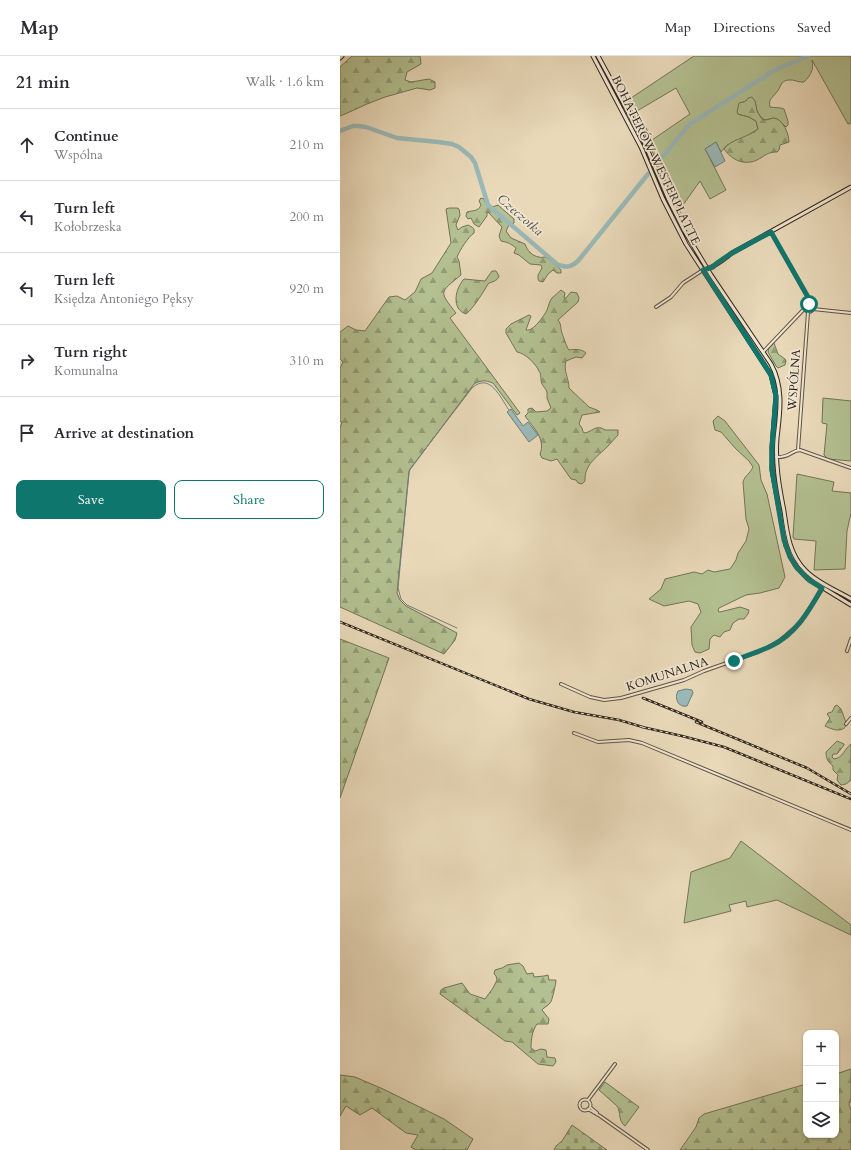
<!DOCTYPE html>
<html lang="en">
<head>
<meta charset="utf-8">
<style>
	:root { --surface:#fff; --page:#f7f7f7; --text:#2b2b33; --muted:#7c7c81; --line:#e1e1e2; --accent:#0f766e }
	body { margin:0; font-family:Cardo,serif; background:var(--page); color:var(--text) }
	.controls { position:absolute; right:12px; bottom:12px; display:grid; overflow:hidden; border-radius:8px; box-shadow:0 1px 3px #0004 }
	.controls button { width:36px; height:36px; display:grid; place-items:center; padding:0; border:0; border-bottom:1px solid var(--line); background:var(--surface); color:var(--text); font:20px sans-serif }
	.stop { position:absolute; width:12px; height:12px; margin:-9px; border:3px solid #0f766e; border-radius:50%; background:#fff }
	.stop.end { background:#0f766e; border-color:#fff; box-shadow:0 1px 4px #0008 }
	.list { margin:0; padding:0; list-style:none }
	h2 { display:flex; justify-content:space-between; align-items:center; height:52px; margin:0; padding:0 16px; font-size:17px }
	h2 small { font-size:13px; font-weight:400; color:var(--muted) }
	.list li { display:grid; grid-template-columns:26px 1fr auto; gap:12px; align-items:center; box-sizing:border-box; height:72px; padding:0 16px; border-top:1px solid var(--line) }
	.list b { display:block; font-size:15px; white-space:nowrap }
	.list p { margin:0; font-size:13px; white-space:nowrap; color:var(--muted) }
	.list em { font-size:13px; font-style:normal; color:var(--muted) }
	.actions { display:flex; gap:8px; padding:12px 16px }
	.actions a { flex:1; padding:9px 0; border:1px solid var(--accent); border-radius:8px; text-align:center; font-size:14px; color:var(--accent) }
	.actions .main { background:var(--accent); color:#fff }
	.icon { flex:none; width:22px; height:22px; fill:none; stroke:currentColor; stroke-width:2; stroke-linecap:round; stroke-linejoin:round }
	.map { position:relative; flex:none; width:511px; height:1094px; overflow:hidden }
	header { display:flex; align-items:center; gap:24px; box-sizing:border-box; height:56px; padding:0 20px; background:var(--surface); border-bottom:1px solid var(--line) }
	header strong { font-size:19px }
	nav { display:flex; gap:22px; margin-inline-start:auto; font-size:14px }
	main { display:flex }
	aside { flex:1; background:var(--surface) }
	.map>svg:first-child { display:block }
	.green { fill:#b3c091; stroke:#727458 }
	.forest { fill:url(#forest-firs); stroke:#727458 }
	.cemetery { fill:url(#cemetery-stones); stroke:#727458 }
	.water { fill:#9ab9b8; stroke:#707f7a }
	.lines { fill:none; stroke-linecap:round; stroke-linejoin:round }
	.stream { stroke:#707f7a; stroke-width:1 }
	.river { stroke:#9ab9b8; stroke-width:4.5 }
	.street-casing { stroke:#5f5445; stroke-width:4 }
	.secondary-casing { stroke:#31281e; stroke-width:5 }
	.street { stroke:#f1e6d2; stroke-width:2 }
	.secondary { stroke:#f1e6d2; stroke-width:3 }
	.rail-casing { stroke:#31281e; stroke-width:2.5 }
	.rail { stroke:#f1e6d2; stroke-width:1; stroke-dasharray:3; stroke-linecap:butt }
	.route { stroke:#0f766e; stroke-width:5 }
	.labels { text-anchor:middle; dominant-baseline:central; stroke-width:3.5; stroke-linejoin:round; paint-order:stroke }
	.street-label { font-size:12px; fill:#31281e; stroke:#f1e6d2 }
	.water-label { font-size:13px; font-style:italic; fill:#4b4c44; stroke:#f1e6d2 }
</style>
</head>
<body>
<header>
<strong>Map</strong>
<nav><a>Map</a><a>Directions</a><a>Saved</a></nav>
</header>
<main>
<aside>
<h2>21 min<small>Walk · 1.6 km</small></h2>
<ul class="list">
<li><svg class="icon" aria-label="ahead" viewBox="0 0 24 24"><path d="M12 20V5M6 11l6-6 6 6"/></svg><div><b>Continue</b><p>Wspólna</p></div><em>210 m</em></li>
<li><svg class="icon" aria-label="left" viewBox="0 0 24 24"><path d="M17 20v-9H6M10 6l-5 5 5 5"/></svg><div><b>Turn left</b><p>Kołobrzeska</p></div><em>200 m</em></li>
<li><svg class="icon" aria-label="left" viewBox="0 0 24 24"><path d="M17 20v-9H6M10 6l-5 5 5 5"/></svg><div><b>Turn left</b><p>Księdza Antoniego Pęksy</p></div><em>920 m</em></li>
<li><svg class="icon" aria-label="right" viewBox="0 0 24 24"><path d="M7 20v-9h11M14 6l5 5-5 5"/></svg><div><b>Turn right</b><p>Komunalna</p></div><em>310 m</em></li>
<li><svg class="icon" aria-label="arrive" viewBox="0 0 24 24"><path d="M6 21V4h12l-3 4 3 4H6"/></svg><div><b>Arrive at destination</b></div></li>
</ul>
<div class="actions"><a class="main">Save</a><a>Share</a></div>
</aside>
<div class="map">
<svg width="511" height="1094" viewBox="0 0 511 1094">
	<defs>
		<pattern id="forest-firs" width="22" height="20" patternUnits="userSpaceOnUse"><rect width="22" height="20" fill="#b3c091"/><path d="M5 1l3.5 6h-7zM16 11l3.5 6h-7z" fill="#929c76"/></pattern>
		<pattern id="cemetery-stones" width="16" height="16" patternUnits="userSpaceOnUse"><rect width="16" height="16" fill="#b3c091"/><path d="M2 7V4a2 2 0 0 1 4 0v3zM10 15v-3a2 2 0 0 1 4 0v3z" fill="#929c76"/></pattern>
	</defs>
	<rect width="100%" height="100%" fill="#e9d9b9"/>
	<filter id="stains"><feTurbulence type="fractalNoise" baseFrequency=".005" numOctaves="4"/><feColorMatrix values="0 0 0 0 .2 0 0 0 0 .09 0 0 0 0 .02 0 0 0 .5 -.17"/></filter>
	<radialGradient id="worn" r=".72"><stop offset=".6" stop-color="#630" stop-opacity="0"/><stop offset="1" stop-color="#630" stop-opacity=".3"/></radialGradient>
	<path class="green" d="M354 0H511V67L508 68 472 4C474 14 471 19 464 26 459 27 454 23 448 24 440 25 441 32 436 37 432 42 428 44 430 51 435 52 440 51 444 53L448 65V69L446 71 439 64 434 62 425 64C418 60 416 53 415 45H406L399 50 398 58 409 61 416 65 418 73 405 81 387 89 381 96 376 86 365 93 386 134 370 143 360 125 343 149 339 151 343 164 336 150 302 72 305 70 312 84 350 58 336 32 297 55 299 61 297 64 288 44Z
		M483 342 511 345V405L488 403 484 399 487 368 482 367Z
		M378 360 385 365 419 409 421 424 427 438 445 521 439 532 420 537 406 539 379 552 378 555 380 556 400 551 409 554 408 558 404 563H399L393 567 390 574 384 576 380 581 374 579 370 583 369 593 360 597 355 596 352 589 351 571 361 556 358 548 349 545 324 550 309 543 321 533 325 523 354 516 362 518 368 514 374 516 390 513 396 504 398 497 406 485 409 473 406 463 403 426C405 419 410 418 413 411L409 405 396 393 381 376 375 374 373 365Z
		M457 418 494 426 492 435 511 437V457L507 475 505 513 474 514 476 485 454 483 453 481Z
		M401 785 511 869V879L437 844 407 851 406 845 389 849 391 855 344 867 351 816 390 802Z"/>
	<path class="forest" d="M12 0H80L81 8 67 16 65 24 71 26 89 23 95 26V32L90 34 77 32 45 41 27 48 5 58 0 60V11Z
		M412 41 415 45 417 55 421 62 425 64C428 64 432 62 434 62 443 63 449 78 449 86L440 89 439 94 437 96C427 96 425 100 417 104 404 110 392 104 384 93 389 84 409 81 418 73L416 65 409 61 398 58 397 56 399 47 406 45 408 42Z
		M141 142 144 143 145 146 150 152 158 149 174 163V167L169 169 166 175 171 182 185 188C187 194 192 200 199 201 201 202 203 201 205 201 210 203 217 210 221 214V217H217L213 214 208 218 203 226 199 225 198 223V219L202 212 201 209 190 208 179 199 174 197 176 192C172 188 167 186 161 185L159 180 162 171 148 156 147 157V160L139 171 134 168 131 162 128 163 126 160 127 156C133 154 138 156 141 149L139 145Z
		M109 152H117L119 153 120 159 116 169 118 174 122 171 128 169C132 171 135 172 134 177 128 181 120 194 117 201L119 205 121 219C99 237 99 235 116 257L110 262 180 357 177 359 153 327C145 324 141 324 134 328L69 415 57 537 60 544 66 550 117 577 115 584 104 598 0 551V372L2 366 0 365V312L3 306 0 303V276L8 270 16 274 25 275 49 241 57 240 65 244 75 236 81 223 92 217 111 187 106 153Z
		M152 215H156L159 220C157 226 152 225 148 228 144 235 133 253 126 258 111 253 115 233 124 223L145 225Z
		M221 234 225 237 224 242H226L231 236 237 237 239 242 238 246 218 264C222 269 220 272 222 277 223 280 227 292 229 294 235 293 242 293 246 297L242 302 236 301 226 305C223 315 229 322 229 332L249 351 257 354 260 356 242 359 239 368 242 372 243 376 245 377C253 375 257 368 265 374H278V379C274 383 271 387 267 391 257 401 244 409 245 425L242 428 238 427 236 424 231 423 217 403 211 405 202 402 200 398C206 383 193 371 185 360L188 357V353L192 352 196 356 207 355 211 352 207 342V336C206 333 203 330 202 328 200 324 202 319 199 315 196 308 185 297 177 296L166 277V273L171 268 189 259 191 260 186 274C193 276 204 260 207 254 209 249 209 246 212 242 215 239 218 237 221 234Z
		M434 287 438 298 445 303 446 305 445 309 438 312 436 310 428 296 429 291Z
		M0 583 49 602 0 742Z
		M497 649 501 653 507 669C502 677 493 674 485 670L490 662 487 658 488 657 492 656 495 650Z
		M497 685 504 688V689L497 698H493L492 701 494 703C503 702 505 692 511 688V724L506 728 501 729 497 724 498 719 493 714V710C488 706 486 703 486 696Z
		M179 907 183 910 187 918 193 917 194 921 204 920 208 919 209 924H216C216 927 212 946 210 947 208 950 204 951 202 954L209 963 208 968H197C192 975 191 984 191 992L195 995 201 993 206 994 207 1001 215 1002 216 1006 213 1010 198 1008 172 986 165 985 100 938 101 934 104 932 122 927 130 938 145 943 153 932 157 924 156 920 154 918 155 914 162 912 167 909Z
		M511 1013V1045L509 1048 511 1054V1094H340L356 1071 359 1062 364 1058 466 1028V1079H496V1018Z
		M0 1019 15 1021 43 1033 104 1063 133 1083 127 1094H76L71 1091 78 1079 66 1077 32 1052 20 1059 6 1050 0 1060Z
		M265 1026 299 1051 285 1070C278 1065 281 1056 277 1050L259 1034Z"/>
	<path class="cemetery" d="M232 1069 267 1094H214L216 1090 222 1085Z"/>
	<path class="water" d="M376 86 385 105 375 111 365 93Z
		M171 353 183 370 188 366 198 379 189 386 167 356Z
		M346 633 352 634 353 637 347 650C338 652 334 642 338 635Z"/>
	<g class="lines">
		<path class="stream" d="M117 572 67 549 61 543 58 532 69 417 70 413 132 332C150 316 160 341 169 354"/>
		<path class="river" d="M0 75 13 70H19L26 71 57 82 98 86 112 88 119 91 131 101 135 107 148 149 218 209C227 212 231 211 238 205L308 118
			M317 107 350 68 435 14 468 0"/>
		<defs>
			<path id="street" d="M431 176 467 240 469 248
				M465 252a4 4 0 1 1 8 0a4 4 0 1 1-8 0Z
				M316 251 331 241 343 227 363 214
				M473 253 511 257
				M423 296 465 252
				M458 394 468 256
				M436 401C450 402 450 395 460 394L511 412
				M507 595 511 583
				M221 628 250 641 264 644 281 642 344 624 364 615 418 596 437 587 460 567 483 532
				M506 668 511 662
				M234 677 258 686 289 684 302 687 511 774
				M239.5 1049a5.5 5.5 0 1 1 11 0a5.5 5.5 0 1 1-11 0Z
				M248 1044 275 1008
				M250 1051 257 1057
				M248 1053 260 1060 308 1094"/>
			<path id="secondary" d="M253 0 301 91 323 143 346 188 431 319 436 340 432 391V414L446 490 455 509 467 522 511 549
				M258 0 302 81 328 142 344 174 371 219 431 308C444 332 440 356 437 382 435 407 439 430 444 455 447 476 449 498 465 514 477 527 496 534 511 543
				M0 2 2 0
				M367 213C376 210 384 203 392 197L511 131"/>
		</defs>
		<use href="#street" class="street-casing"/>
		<use href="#secondary" class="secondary-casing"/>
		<use href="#street" class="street"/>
		<use href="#secondary" class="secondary"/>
		<defs>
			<path id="rail" d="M0 566 189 643 234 656 279 664 306 672
				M303 642 362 666
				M356 666 467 712 511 738
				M302 671 342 680 384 691 511 743"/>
		</defs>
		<use href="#rail" class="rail-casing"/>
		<use href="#rail" class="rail"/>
	</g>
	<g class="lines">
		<path class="route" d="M394 605C406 599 419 596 431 590 456 578 469 555 482 532L469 524 457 512 450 501 444 484 432 414V391L436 340 431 319 363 214 373 211 377 207 392 197 431 176 468 241 469 248"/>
	</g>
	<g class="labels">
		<g class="street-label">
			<text transform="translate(316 104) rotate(64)">BOHATERÓW WESTERPLATTE</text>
			<text transform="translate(454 324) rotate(-86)">WSPÓLNA</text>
			<text transform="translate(327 618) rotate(-18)">KOMUNALNA</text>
		</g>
		<g class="water-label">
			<text transform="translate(180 159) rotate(41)">Czeczotka</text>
		</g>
	</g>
	<rect width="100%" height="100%" filter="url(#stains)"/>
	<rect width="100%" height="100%" fill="url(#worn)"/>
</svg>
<div class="controls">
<button>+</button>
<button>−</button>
<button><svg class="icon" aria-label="layers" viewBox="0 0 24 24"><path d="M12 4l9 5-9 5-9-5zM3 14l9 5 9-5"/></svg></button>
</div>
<div class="stop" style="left:469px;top:248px"></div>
<div class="stop end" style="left:394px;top:605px"></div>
</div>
</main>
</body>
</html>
